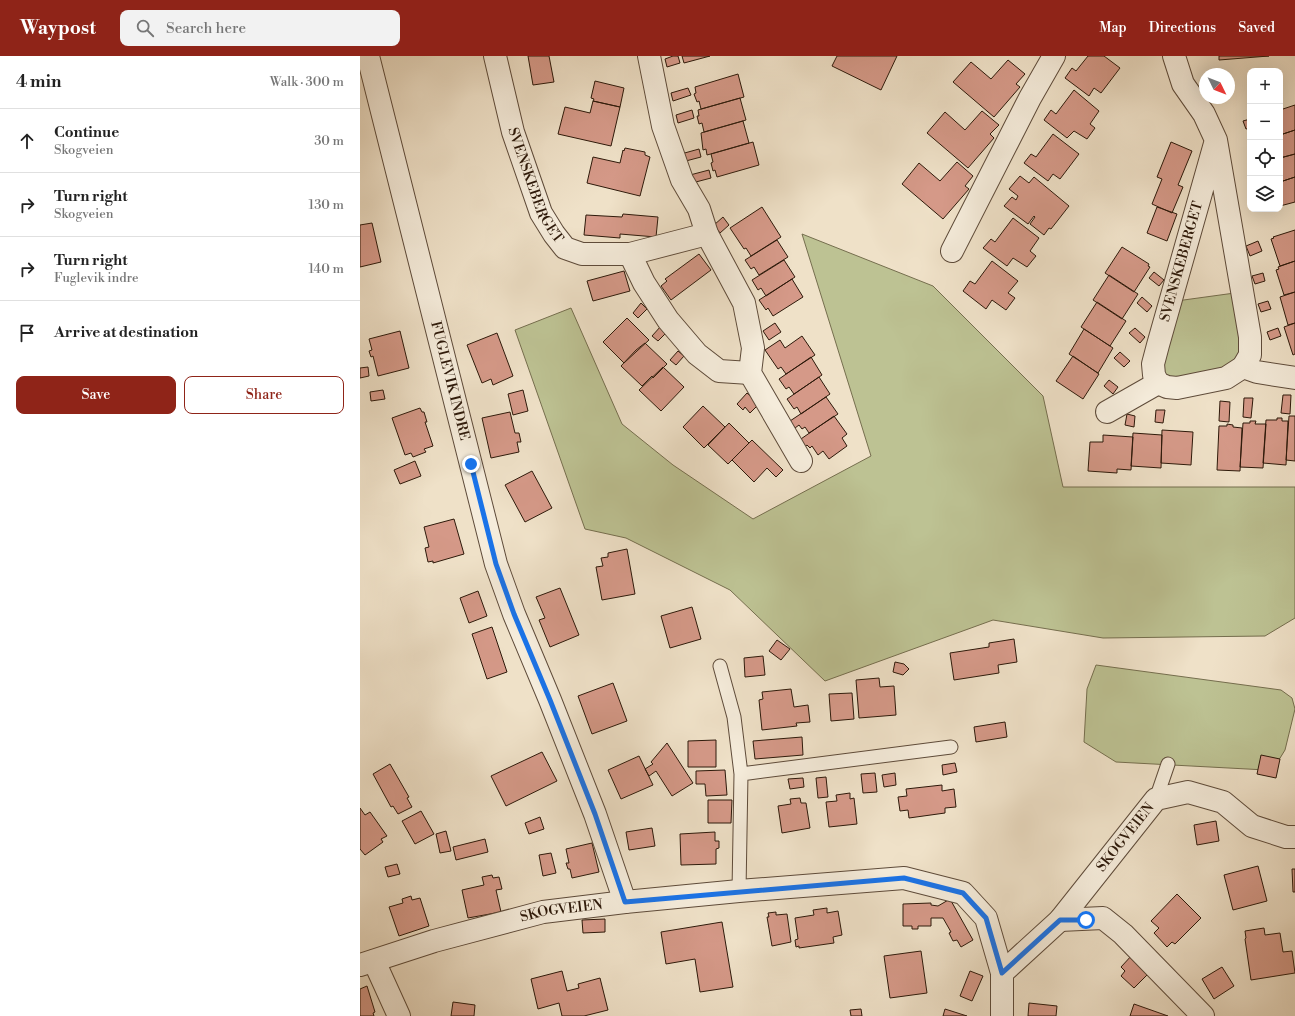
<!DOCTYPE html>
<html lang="en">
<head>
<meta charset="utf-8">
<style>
	:root { --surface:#fff; --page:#f2f2f2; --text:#222; --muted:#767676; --line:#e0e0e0; --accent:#8f2418 }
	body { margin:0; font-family:"Libre Bodoni",serif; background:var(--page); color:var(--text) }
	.controls { position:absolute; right:12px; top:12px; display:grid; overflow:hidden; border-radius:8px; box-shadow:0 4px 16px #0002 }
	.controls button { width:36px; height:36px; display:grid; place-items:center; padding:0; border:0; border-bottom:1px solid var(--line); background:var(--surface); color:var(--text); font:20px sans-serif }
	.compass { position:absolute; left:839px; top:12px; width:36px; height:36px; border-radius:50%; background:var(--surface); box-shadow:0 4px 16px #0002; rotate:133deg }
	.stop { position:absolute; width:12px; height:12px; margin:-9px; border:3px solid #1a73e8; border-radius:50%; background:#fff }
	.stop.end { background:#1a73e8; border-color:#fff; box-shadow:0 1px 4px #0008 }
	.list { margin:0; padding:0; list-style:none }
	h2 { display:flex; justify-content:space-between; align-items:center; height:52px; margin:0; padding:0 16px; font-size:17px }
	h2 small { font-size:13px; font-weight:400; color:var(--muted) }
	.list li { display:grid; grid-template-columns:26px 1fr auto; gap:12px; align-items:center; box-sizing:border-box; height:64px; padding:0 16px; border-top:1px solid var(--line) }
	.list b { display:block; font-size:15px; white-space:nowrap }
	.list p { margin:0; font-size:13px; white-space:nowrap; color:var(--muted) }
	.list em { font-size:13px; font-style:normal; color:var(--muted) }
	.actions { display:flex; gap:8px; padding:12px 16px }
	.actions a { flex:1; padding:9px 0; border:1px solid var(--accent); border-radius:8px; text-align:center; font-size:14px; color:var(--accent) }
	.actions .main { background:var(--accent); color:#fff }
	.icon { flex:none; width:22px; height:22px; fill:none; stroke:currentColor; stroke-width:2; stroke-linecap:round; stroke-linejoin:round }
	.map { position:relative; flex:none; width:935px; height:960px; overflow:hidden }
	header { display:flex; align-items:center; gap:24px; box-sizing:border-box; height:56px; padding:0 20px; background:var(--accent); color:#fff }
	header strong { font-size:19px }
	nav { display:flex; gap:22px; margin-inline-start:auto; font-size:14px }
	.search { width:280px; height:36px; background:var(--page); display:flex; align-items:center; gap:10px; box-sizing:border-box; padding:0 14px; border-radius:8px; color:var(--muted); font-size:15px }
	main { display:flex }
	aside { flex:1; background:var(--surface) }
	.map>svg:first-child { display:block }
	.green { fill:#bdc293; stroke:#756e4e }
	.building { fill:#d59988; stroke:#2d190a }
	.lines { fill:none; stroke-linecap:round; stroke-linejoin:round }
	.service-casing { stroke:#5e4b3a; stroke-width:15 }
	.minor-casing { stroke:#5e4b3a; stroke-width:24 }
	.service { stroke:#f5ecdb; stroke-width:13 }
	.minor { stroke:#f5ecdb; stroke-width:22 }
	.route { stroke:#1a73e8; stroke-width:5 }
	.labels { text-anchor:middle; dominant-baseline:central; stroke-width:3; stroke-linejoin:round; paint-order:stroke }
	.street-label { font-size:14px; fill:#2d190a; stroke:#f5ecdb }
</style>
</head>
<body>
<header>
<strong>Waypost</strong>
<div class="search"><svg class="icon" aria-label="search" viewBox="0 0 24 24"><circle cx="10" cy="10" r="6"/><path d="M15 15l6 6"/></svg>Search here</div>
<nav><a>Map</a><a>Directions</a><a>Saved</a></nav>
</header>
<main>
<aside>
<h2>4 min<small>Walk · 300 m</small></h2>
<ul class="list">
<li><svg class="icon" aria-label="ahead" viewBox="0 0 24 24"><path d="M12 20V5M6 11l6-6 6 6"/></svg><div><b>Continue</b><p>Skogveien</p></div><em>30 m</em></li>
<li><svg class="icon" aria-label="right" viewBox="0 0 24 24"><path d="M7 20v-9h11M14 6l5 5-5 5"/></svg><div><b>Turn right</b><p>Skogveien</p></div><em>130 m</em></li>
<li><svg class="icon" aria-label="right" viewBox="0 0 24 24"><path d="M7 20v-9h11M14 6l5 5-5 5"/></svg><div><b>Turn right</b><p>Fuglevik indre</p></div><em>140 m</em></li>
<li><svg class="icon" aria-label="arrive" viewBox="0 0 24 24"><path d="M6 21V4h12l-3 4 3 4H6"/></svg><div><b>Arrive at destination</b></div></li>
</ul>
<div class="actions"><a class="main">Save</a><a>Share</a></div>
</aside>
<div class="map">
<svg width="935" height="960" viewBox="0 0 935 960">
	<rect width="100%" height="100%" fill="#efe1c8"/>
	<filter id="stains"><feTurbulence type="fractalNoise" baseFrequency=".005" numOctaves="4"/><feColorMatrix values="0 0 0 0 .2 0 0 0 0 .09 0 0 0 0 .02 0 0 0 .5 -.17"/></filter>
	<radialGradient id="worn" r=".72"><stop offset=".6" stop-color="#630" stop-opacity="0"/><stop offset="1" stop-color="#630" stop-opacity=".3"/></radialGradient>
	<path class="green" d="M442 178 573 230 683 340 703 431H935V562L905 580 743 582 633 564 465 625 370 534 266 482 225 473 155 274 211 252 262 368 313 409 393 463 511 400Z
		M882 236 890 299 817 332 793 308 809 246Z
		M736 609 921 634 932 642 935 653 925 694 917 707 906 714 756 706 724 686 727 633Z"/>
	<path class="building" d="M168 0H189L194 26 173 29Z
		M313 0H318L320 7 307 11 305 3Z
		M322 0H350L324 7Z
		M477 0H537L521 34 472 10Z
		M728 0H744L760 12 741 37 734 32 729 40 705 22 712 12 716 15Z
		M859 0H909L859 4Z
		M648 4 665 18 656 28 660 31 634 61 593 26 611 6 631 23Z
		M378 18 384 41 341 53 339 45 337 46 334 38 336 37 335 31Z
		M235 25 264 32 260 51 233 45 234 43 231 42Z
		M328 32 331 39 313 45 311 37Z
		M714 34 739 55 730 68 735 72 727 83 714 75 707 82 684 64 691 54 696 58Z
		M380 42 386 64 344 76 342 67 339 68 337 60H339L338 54Z
		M233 45 260 51 251 90 198 78 205 51 230 57Z
		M935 49V74L920 79V54Z
		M332 54 334 62 318 67 316 59Z
		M622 55 639 69 630 78 634 82 608 112 567 77 585 56 605 74Z
		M890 63V72L886 73 883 65Z
		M383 65 389 87 347 99 346 93 343 94 341 77Z
		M935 74V98L920 102V79Z
		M693 78 719 98 700 123 693 118 688 125 664 107 671 98 676 101Z
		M393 86 399 109 357 121 355 114 353 115 351 107 353 106 351 98Z
		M811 86 832 95 818 129 823 131 812 157 792 148 802 123 797 121Z
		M265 92 285 96V99L290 101 280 140 227 127 233 101 260 107 263 94 264 95Z
		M339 93 341 101 322 106 321 98Z
		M935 98V121L920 126V102Z
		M597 106 613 120 605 130 609 133 583 163 542 128 559 107 580 125Z
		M349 114 351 122 332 127 330 119Z
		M660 120 669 127 674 121 709 150 691 173 689 172 684 179 670 168 675 161 674 160 668 168 644 150 652 141 656 144 658 140 649 133Z
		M935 121V146L920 150V126Z
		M402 151 421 181 391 200 386 192 384 193 370 172Z
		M797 151 817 158 807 185 787 177Z
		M263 158 298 161 296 181 260 178V182L224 179 226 159 262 161Z
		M363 161 369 169 360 177 354 169Z
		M653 162 679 182 670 195 676 200 667 211 653 202 647 210 623 192 631 183 635 186Z
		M12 167 21 206 0 211V169Z
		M935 174V205L920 210 911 183 914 182 913 181Z
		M417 184 428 201 399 219 394 211 391 213 385 204Z
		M898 185 902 195 890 200 886 190Z
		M762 191 789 208 788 210 790 211 774 236 745 217Z
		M339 198 351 214 311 244 301 230 307 225 305 223Z
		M424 204 435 221 406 240 401 232 398 234 392 224Z
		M632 205 658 225 648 237 655 242 646 254 632 244 626 253 603 235 610 225 615 228Z
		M935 205V236L924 239 916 214 919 213 918 211Z
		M264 215 270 235 233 245 227 225Z
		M794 216 804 224 799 230 789 222Z
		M903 217 905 225 895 228 892 220Z
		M749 219 778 238 762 263 733 244Z
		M432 223 443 241 413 260 408 252 406 254 399 244Z
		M935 236V267L928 269 920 241Z
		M782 241 792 250 787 256 777 247Z
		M908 245 911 253 901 256 898 248Z
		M737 246 766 265 750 290 721 271Z
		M281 247 287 253 278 262 273 257Z
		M267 262 289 284 264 307 243 286Z
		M415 267 421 276 409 284 403 275Z
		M935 267V298L933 299 924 271Z
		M301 270 307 276 298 285 292 280Z
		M775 272 785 281 780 287 769 277Z
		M918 272 921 280 910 284 907 276Z
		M724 273 753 292 738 317 709 298Z
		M40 275 49 312 18 320 13 300 11 301 9 295 12 294 9 283Z
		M137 277 153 320 133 329 131 323 122 327 107 289Z
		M442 280 455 299 426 318 421 311 418 313 405 294 420 284 425 292Z
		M285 287 307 308 293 322 292 320 282 330 261 310 276 294Z
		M318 295 324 300 316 309 310 304Z
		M760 296 770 305 764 311 754 302Z
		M713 300 739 318 723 343 696 325Z
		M451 301 462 319 434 338 429 331 426 333 419 323Z
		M8 311 9 320 0 322V312Z
		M303 311 324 331 301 355 279 334Z
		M459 321 470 338 441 358 437 351 434 353 427 343Z
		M749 324 758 331 753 338 744 330Z
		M23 334 25 343 11 345 10 336Z
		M163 334 168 355 153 359 148 338Z
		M387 337 399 348 390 357 385 351 383 354 377 348Z
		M923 339H931L930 358 921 357Z
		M466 341 478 358 449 377 445 371 442 373 439 369 435 372 430 365Z
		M884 342H893L891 362 883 361Z
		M860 345 870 346 869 366 859 365Z
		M343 350 365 371 344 392 323 371Z
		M60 352 62 356H64L67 366H65L73 390 64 393 66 396 53 401 51 397 45 399 32 362Z
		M796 354H805L803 367 795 366Z
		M150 356 155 377H159L161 386H157L159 396 131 402 122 362Z
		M767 358 775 360 774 371 765 369Z
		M474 360 487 378 482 382 487 390 469 403 463 395 458 399 452 390 450 392 447 389 443 392 438 385Z
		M929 360H935V405L926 404Z
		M917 362H922V365H928L926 409 903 407 906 364H917Z
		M890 365H896L895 368H906L903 412 880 411 883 367H890Z
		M369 367 389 387 368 408 348 389Z
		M867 368 873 369V371L882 372 880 415 857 414 859 370H867Z
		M802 374 833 376 831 409 801 407Z
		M773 377 802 379 801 412 771 410Z
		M743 379 773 381 771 414 757 413V417L728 415 730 386H743Z
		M392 384 423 414 416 421 407 412 394 426 372 404Z
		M55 405 61 420 40 428 34 414Z
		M172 415 192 452 165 466 145 429Z
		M94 463 104 498 73 507V505L68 506 65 492 69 491 64 471Z
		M267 493 275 538 242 544 236 511 243 510 241 502 248 501V497Z
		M200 532 219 579 190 591 179 564 185 562 176 541Z
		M118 535 127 560 109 567 100 542Z
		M332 551 341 583 310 592 301 560Z
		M132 571 147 616 127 623 112 578Z
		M654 583 657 606 638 609 639 617 594 624 590 597 629 591V587Z
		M417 584 430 593 421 604 409 595Z
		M403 600 405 619 385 621 384 602Z
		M535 606 544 608 549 613 543 619 533 616Z
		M519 622 520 631 534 630 536 659 499 662 496 624Z
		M253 627 267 665 232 678 218 640Z
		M431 633 434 651 448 649 450 666 436 667 437 670 402 674 399 644 403 643 402 636Z
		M492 637 494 663 471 665 469 638Z
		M645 666 647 681 616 686 614 671Z
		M442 681 443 699 395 703 393 685Z
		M356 684V711H328V685Z
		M307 687 333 727 312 740 296 715 289 720 285 713 293 708 291 706Z
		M182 696 197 725 146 750 131 720Z
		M901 699 920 703 916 722 897 718Z
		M279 700 293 729 261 743 248 714Z
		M595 707 597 716 583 719 582 709Z
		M30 708 49 741 47 742 52 751 38 758 33 750 31 751 13 718Z
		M365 714 367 739 346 740 345 728H336V715Z
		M515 717 517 736 503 737 501 718Z
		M535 717 536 729 524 731 522 719Z
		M466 721 468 741 458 742 456 722Z
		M443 722 444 731 430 733 428 723Z
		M582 729V735L594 733 596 751 585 752V757L549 762 548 754 540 755 538 741 547 740 546 733Z
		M490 737V743L494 742 497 768 469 771 466 746 477 745 476 739Z
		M440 742 441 747H446L450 772 422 777 418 750 431 748 430 743Z
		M348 744H372L371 767H348Z
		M0 752 5 759 10 756 27 780 21 783 23 786 5 799 0 793Z
		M61 755 74 778 55 788 42 765Z
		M180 761 184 773 169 778 165 767Z
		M856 765 859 785 837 789 834 769Z
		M292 772 295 790 269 794 266 776Z
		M86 775 91 795 80 797 76 778Z
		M355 776V785H359V792L356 793V808L321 809 320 778Z
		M125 783 128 796 96 804 93 791Z
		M232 787 239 816 212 822 210 813H208L206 807H209L206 793Z
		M191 797 196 817 183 820 179 799Z
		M37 808 40 818 28 821 25 811Z
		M898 810 907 845 873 854 864 819Z
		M932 813H935V836H933Z
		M132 819 133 822 139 821 142 833 136 834 141 856 108 862 102 834 124 829 122 821Z
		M817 838 841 862 815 888 812 886 807 891 794 877 799 872 791 865Z
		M51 840 52 844 60 842 69 870 39 880 29 851 43 847 42 843Z
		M590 843 613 884 601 891 597 884 593 885 589 877 591 876 583 862H571V870H558V873H552V870H543V848L571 847V849L578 850Z
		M467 852V857L478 855 482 879 473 881 474 887 439 892V890L436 891 435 884 438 883 435 862 454 859 453 854Z
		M416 856V859L427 858 431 886 412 890 407 861H409L408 857Z
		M245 863V876L223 877 222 864Z
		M362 866 373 931 340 936 335 903 306 908 301 876Z
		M904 872 905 879 920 877 923 896 932 895 935 917 891 924 885 883 886 882 885 875Z
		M561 895 567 937 530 942 524 900Z
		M773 898 791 915 774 932 761 920 765 915 761 911Z
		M862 911 874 930 854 943 842 923Z
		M202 915 207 935 219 932 218 928 240 922 248 954 224 960H202L199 947 178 953 171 923Z
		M610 915 623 920 612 945 600 940Z
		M7 930 15 956 13 957 14 960H0V933Z
		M93 946 115 949 114 960H91Z
		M669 947 697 950 696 960H668Z
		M774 948 808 960H770Z
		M501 953 502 960H491L490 954Z
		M585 953 607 960H583Z"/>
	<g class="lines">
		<defs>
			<path id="service" d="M360 610 374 661 381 718 379 835
				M381 718 591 691
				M796 743 808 708"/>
			<g id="minor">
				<path id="s1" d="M8 0 136 508 154 558 190 644 235 758 265 846"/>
				<path id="s2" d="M135 0 153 76 181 157 194 178 205 192 222 198H270L347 178"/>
				<path d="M289 0 303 70 322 124 339 153 347 178 384 247 393 292 390 317 441 405"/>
				<path id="s3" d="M814 0 823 28 844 58 856 84 890 281V299L883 311 866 322 817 332 807 331 798 327 794 319 793 308 798 289 856 84"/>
				<path d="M592 195 670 42 694 0"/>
				<path d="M270 198 284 227 308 264 337 298 359 315 390 317"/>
				<path d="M883 311 897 316 935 322"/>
				<path d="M747 356 798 327"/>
				<path d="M700 864 743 862 763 878 843 960"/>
				<path d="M14 905 39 960"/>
				<path id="s4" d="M0 909 74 885 183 856 265 846 379 835 544 822 603 837 626 862 642 917V960"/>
				<path id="s5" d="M642 917 700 864 796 743 828 736 863 746 892 770 926 781H935"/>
			</g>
		</defs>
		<use href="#service" class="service-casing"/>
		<use href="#minor" class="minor-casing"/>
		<use href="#service" class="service"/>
		<use href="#minor" class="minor"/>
	</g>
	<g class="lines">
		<path class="route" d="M111 408 136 508 154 558 190 644 235 758 265 846 544 822 603 837 626 862 642 917 700 864H726"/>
	</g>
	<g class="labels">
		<g class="street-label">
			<text stroke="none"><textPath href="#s2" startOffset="136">SVENSKEBERGET</textPath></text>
			<text stroke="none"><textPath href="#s3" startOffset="543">SVENSKEBERGET</textPath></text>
			<text stroke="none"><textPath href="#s1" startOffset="335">FUGLEVIK INDRE</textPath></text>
			<text stroke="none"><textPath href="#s5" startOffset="184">SKOGVEIEN</textPath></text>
			<text stroke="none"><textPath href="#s4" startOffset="209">SKOGVEIEN</textPath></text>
		</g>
	</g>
	<rect width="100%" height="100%" filter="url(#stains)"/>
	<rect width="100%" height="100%" fill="url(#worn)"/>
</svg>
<div class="controls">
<button>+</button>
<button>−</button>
<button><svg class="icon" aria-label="locate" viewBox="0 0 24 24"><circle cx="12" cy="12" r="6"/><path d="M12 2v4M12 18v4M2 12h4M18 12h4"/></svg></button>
<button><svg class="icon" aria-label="layers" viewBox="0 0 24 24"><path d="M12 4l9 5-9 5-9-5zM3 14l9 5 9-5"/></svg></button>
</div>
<svg class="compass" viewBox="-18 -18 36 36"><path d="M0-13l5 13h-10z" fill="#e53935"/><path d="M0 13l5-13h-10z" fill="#767676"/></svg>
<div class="stop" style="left:726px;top:864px"></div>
<div class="stop end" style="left:111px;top:408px"></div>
</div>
</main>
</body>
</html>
